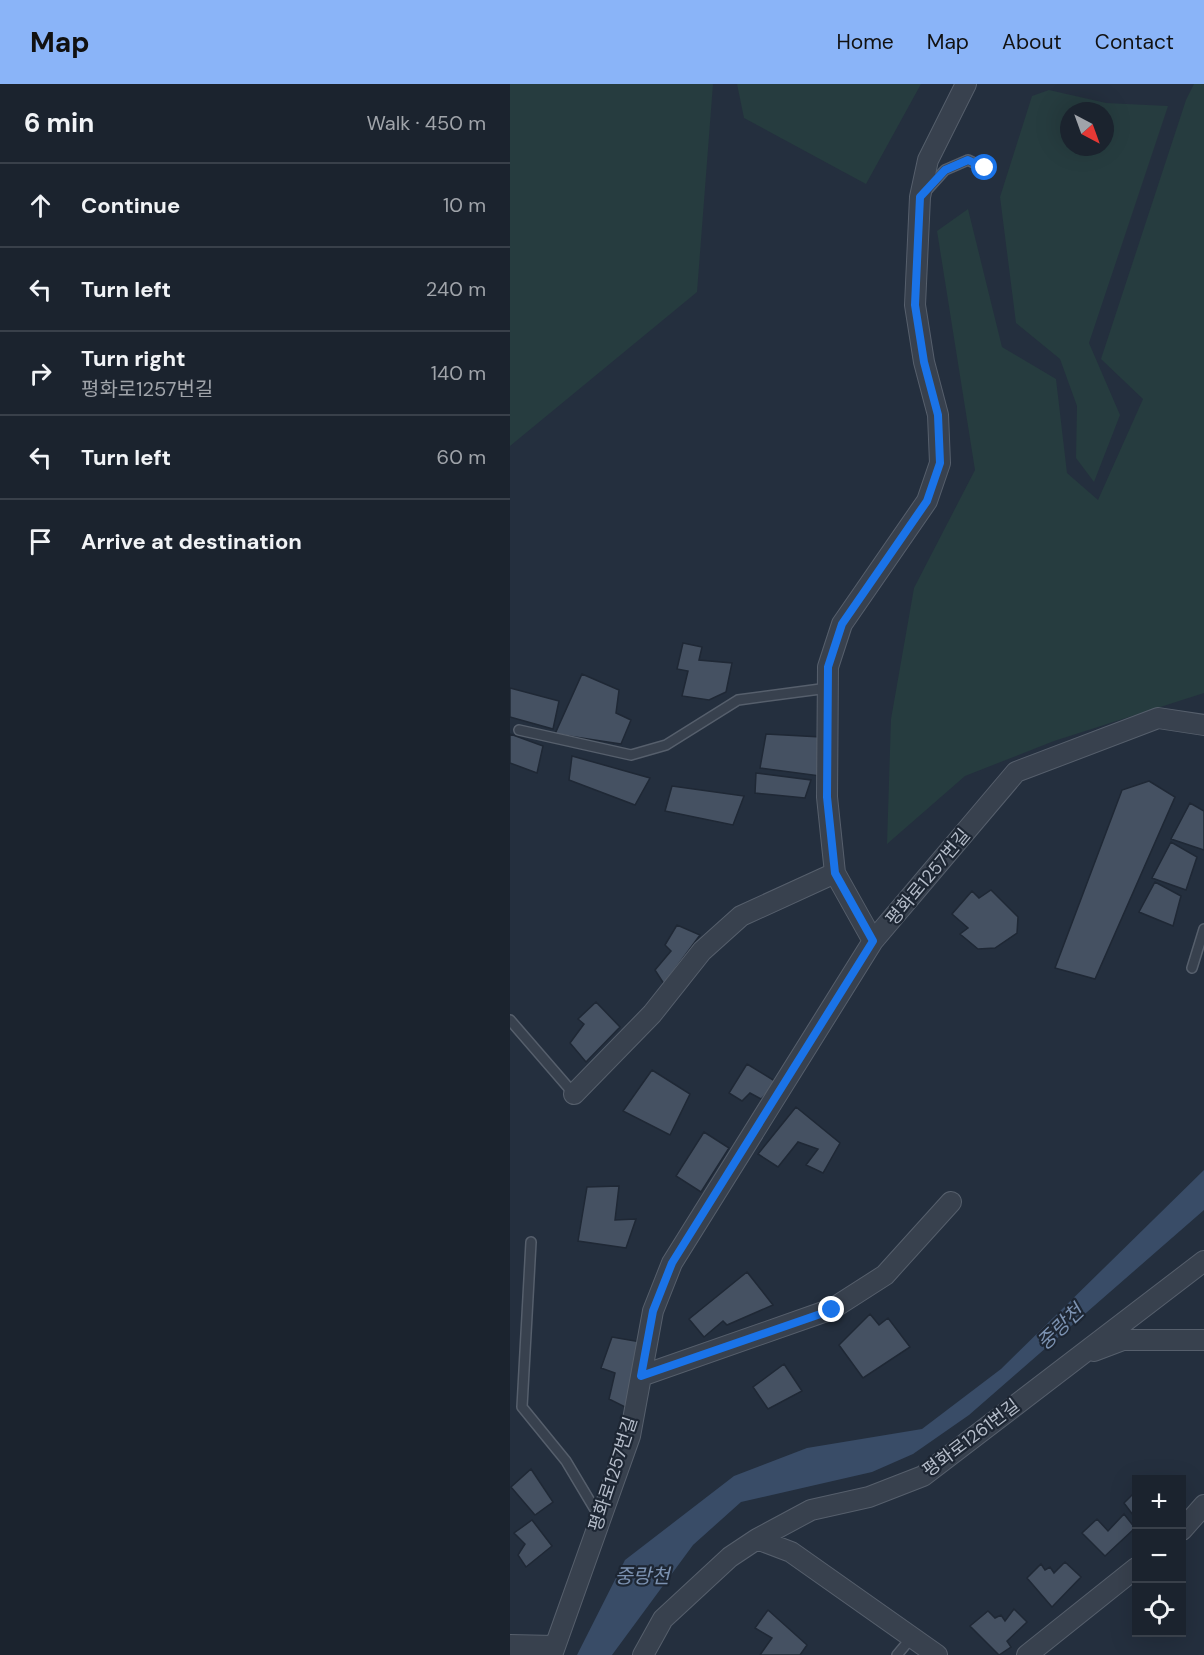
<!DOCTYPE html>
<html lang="en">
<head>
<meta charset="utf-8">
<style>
	:root { --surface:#1b232e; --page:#242b36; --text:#f1f3f6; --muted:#a0a4aa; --line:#39404a; --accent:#8ab4f8 }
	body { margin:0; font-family:"DM Sans","Noto Sans KR",sans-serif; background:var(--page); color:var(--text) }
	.controls { position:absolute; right:18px; bottom:18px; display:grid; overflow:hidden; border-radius:0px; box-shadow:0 6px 24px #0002 }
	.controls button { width:54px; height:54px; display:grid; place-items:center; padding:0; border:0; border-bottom:2px solid var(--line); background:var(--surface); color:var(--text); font:30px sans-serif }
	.compass { position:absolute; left:550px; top:18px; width:54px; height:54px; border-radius:50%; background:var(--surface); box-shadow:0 6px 24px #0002; rotate:139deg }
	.stop { position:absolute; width:18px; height:18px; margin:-14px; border:4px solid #1a73e8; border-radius:50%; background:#fff }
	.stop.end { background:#1a73e8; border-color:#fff; box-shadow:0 2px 6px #0008 }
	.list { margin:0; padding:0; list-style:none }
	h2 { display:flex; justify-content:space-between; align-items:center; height:78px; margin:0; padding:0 24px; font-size:26px }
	h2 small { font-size:20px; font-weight:400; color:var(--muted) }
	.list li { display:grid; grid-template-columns:39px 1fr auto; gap:18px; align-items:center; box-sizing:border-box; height:84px; padding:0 24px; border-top:2px solid var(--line) }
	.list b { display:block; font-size:22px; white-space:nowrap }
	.list p { margin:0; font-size:20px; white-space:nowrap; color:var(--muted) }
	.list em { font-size:20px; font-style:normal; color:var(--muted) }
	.icon { flex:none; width:33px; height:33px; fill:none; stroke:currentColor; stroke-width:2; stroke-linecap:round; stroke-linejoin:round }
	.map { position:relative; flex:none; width:694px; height:1571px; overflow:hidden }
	header { display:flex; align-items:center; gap:36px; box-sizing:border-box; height:84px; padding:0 30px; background:var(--accent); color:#111 }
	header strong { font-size:28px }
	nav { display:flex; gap:33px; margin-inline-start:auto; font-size:21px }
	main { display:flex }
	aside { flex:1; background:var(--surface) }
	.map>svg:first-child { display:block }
	.green { fill:#263c3f; fill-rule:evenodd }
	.water { fill:#394c67 }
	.building { fill:#455162; stroke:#1f2835; stroke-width:1.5 }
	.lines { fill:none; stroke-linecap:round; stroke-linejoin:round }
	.service-casing { stroke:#565f6c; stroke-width:12 }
	.minor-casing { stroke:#565f6c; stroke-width:22 }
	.service { stroke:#38414e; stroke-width:9 }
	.minor { stroke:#38414e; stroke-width:20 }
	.route { stroke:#1a73e8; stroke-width:8 }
	.labels { text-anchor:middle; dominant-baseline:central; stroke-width:4.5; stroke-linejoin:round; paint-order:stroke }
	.street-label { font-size:18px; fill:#b4bcc9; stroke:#1d2633 }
	.water-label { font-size:20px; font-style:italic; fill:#7c92b1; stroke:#1d2633 }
</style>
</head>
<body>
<header>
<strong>Map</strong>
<nav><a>Home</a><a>Map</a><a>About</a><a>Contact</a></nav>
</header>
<main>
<aside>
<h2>6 min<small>Walk · 450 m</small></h2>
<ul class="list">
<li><svg class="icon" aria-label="ahead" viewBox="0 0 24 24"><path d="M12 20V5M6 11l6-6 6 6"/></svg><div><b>Continue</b></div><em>10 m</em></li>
<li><svg class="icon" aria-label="left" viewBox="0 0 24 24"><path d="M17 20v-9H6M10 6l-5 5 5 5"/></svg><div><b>Turn left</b></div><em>240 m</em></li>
<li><svg class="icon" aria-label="right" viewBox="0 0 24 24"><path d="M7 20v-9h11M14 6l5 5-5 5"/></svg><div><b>Turn right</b><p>평화로1257번길</p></div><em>140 m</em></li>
<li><svg class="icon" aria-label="left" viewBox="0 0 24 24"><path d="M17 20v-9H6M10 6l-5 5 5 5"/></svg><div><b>Turn left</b></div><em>60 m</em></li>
<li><svg class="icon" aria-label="arrive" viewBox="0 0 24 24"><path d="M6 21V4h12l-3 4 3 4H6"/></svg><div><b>Arrive at destination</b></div></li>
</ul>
</aside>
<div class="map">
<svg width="694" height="1571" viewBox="0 0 694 1571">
	<rect width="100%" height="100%" fill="#242f3e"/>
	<path class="green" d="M0 0H203L187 208 0 362Z
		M227 0H411L356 100 234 34Z
		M684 0H694V609L544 657 455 692 377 760 381 635 404 504 465 386 427 147 458 125 492 263 546 295 557 389 588 416 633 315 591 275 676 16Z
		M539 6 596 19 658 22 579 259 610 331 584 398 566 374 567 322 550 275 506 239 490 113 522 12ZM559 27H595V63H559Z"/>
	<path class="water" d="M694 1086V1126L459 1331 403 1370 362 1388 231 1418 183 1461 102 1571H67L115 1476 224 1392 297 1364 412 1345 491 1285Z"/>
	<path class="building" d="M173 559 192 563 189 576 222 579 216 608 199 616 172 612 178 587 167 585Z
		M72 590 109 606 106 629 121 636 111 660 45 650Z
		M0 604 49 617 43 645 0 633Z
		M0 650 33 662 27 689 0 679Z
		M256 650 311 653 310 692 250 684Z
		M62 672 140 694 125 721 59 696Z
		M246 689 301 696 295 714 245 709Z
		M639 697 665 713 585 895 545 884 612 706Z
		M162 702 234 712 223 741 155 727Z
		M680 719 694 727V766L661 755Z
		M661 758 687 773 676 806 642 794Z
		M645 798 671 812 663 842 629 828Z
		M481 806 508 833 507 849 485 864 468 865 450 850 458 844 442 830 462 807 469 814Z
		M167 841 190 851 154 900 145 886 161 867 155 861Z
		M86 918 110 943 76 978 60 959 74 940 68 935Z
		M237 980 268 999 251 1015 240 1009 232 1017 219 1009Z
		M142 986 180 1010 160 1051 113 1027Z
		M286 1023 330 1059 313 1089 296 1081 308 1065 288 1058 268 1083 248 1070Z
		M194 1048 219 1064 191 1108 166 1092Z
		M109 1102 105 1136 126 1135 116 1164 68 1157 77 1103Z
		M237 1188 263 1221 217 1241 213 1237 194 1253 179 1235Z
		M360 1230 369 1241 378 1234 400 1263 353 1294 329 1261Z
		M102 1253 131 1258 119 1325 99 1315 105 1289 91 1284Z
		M274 1280 292 1307 258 1325 243 1303Z
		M21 1385 43 1418 25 1431 1 1403Z
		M626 1407V1435L614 1419Z
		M614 1430 625 1444 595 1472 572 1449 587 1435 598 1447Z
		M22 1436 42 1462 16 1483 8 1471 15 1460 4 1449Z
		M555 1478 571 1493 542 1523 517 1494 531 1480 535 1486 540 1483 544 1489Z
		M504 1525 517 1538 497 1557 501 1563 489 1571 460 1542 478 1527 485 1534 491 1531 495 1537Z
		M258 1526 297 1561 290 1571H250L262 1554 245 1544Z"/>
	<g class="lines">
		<defs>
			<path id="service" d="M416 107 435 86 458 76 475 84
				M9 646 121 671 156 661 228 616 318 604
				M682 884 694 845
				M0 936 64 1010
				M21 1158 12 1323 56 1377 90 1434
				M387 1571 402 1553"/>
			<path id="minor" d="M363 857 325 789 317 713 318 583 332 540 417 417 430 379 428 331 414 278 405 221 410 113 418 76 456 0
				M64 1010 142 930 192 867 231 832 325 789
				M584 1267 613 1256H694
				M131 1292 322 1225 375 1191 441 1118
				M672 1446 694 1421
				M247 1455 301 1426 359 1413 413 1392 694 1177
				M0 1561 44 1562
				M42 1571 120 1352 143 1227 162 1179 363 857 506 688 648 634 694 641
				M133 1571 153 1535 220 1473 247 1455 281 1468 427 1571
				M517 1571 626 1484"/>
		</defs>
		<use href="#service" class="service-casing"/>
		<use href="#minor" class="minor-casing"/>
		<use href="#service" class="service"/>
		<use href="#minor" class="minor"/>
	</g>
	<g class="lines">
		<path class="route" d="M322 1226 131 1292 143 1227 162 1179 363 857 325 789 317 713 318 583 332 540 417 417 430 379 428 331 414 278 405 221 410 113 435 86 458 76 475 84"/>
	</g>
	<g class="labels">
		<g class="street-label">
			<text transform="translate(418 793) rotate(-50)">평화로1257번길</text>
			<text transform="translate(461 1354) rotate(-37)">평화로1261번길</text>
			<text transform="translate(103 1390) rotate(-72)">평화로1257번길</text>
		</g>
		<g class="water-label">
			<text transform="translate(550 1243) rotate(-44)">중랑천</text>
			<text x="132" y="1492">중랑천</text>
		</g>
	</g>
</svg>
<div class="controls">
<button>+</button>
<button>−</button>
<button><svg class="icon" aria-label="locate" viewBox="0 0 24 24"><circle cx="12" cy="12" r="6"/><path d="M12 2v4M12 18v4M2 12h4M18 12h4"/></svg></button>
</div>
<svg class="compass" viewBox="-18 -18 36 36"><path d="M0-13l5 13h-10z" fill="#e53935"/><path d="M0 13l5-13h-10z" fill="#a0a4aa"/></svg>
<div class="stop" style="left:475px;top:84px"></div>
<div class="stop end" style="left:322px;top:1226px"></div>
</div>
</main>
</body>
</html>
